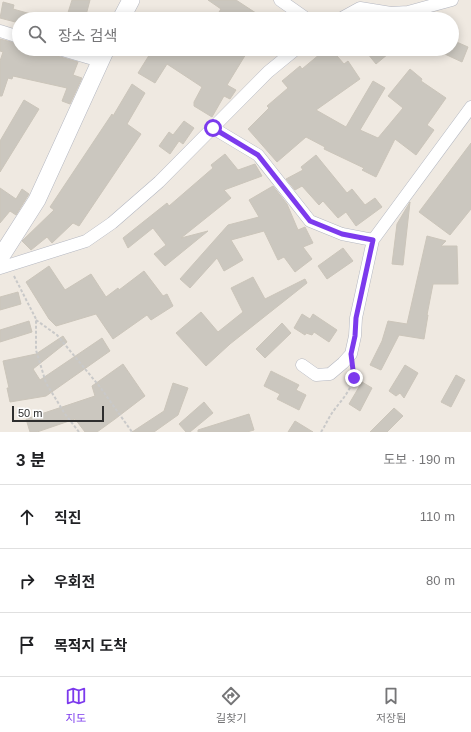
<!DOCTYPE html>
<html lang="ko">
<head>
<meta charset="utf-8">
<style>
	:root { --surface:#fff; --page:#f2f2f2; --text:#202124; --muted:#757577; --line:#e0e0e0; --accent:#7c3aed }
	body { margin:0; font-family:Arial,"Noto Sans KR",sans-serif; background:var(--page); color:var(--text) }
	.scale { position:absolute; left:12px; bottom:10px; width:92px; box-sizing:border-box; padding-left:4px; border:2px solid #2e2e2e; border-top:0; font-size:11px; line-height:14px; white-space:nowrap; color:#2e2e2e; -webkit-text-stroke:3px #fff; paint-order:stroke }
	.stop { position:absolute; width:12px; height:12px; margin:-9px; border:3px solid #7c3aed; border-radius:50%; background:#fff }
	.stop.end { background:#7c3aed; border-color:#fff; box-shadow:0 1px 4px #0008 }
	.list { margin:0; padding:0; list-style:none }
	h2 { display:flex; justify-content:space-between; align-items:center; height:52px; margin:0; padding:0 16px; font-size:17px }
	h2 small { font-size:13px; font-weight:400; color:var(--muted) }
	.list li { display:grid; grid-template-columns:26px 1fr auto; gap:12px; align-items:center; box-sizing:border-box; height:64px; padding:0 16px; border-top:1px solid var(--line) }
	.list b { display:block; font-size:15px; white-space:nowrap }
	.list em { font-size:13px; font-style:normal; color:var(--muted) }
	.icon { flex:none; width:22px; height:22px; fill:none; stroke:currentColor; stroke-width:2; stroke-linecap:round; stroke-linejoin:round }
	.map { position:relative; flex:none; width:471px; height:432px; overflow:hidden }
	.search { position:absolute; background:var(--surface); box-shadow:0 2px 10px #0003; left:12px; right:12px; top:12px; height:44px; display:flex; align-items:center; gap:10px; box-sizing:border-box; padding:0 14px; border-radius:22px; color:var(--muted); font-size:15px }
	.sheet { height:244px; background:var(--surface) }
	nav { display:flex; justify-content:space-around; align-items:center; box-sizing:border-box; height:56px; border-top:1px solid var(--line); background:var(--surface); font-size:11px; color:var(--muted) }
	nav a { display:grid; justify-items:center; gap:2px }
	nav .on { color:var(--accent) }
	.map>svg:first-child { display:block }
	.building { fill:#cbc7bf; stroke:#cbc5ba }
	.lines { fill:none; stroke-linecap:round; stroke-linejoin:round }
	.street-casing { stroke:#b4b7c1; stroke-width:13 }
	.secondary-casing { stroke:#b4b7c1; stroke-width:18 }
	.path { stroke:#c9c9c9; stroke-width:2; stroke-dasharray:3 2; stroke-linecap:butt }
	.street { stroke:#fff; stroke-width:12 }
	.secondary { stroke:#fff; stroke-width:17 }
	.route { stroke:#7c3aed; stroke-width:5 }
</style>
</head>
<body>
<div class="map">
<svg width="471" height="432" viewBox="0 0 471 432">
	<rect width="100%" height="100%" fill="#efe9e1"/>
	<path class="building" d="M72 0H90L85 19H66Z
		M208 0H236L265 19H230L219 12 221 9Z
		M3 2 14 5 13 9 38 16V19H19V23L0 18Z
		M0 39 19 44V49H33L43 52 44 49H52L57 56 78 62 73 75 82 78 70 104 62 101 67 88 13 76 12 79 8 78 2 96H0V61L3 52 0 51Z
		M452 40 468 47 462 62 434 49H452Z
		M153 49H249L227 85 236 90 230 99 224 96 212 117 194 106V102L202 87 167 64 155 83 138 73Z
		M326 49H331L344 64 348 61 360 79 316 110 346 127 373 81 385 88 360 130 378 138 403 108 388 96 410 69 422 79 421 81 446 98 427 125 434 130 416 155 395 139 376 177 362 170 364 168 324 149 325 147 306 137 277 162 248 129 269 108 267 106 288 88 282 81 300 66 302 69Z
		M374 49H394L376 64 368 54Z
		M132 84 145 93 127 124 141 134 79 226 73 223 52 243 47 237 31 250 22 241 54 210 50 207 112 114 113 116Z
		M24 100 39 109 0 172V141Z
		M184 121 194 128 183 144 179 141 170 154 159 146 169 132 173 135Z
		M471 143V209L450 235 419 212Z
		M225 154 238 170 255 164 262 176 224 190 231 198 181 238 208 231 165 266 154 254 166 245 153 228 128 248 123 238 167 203 169 206 213 168 211 165Z
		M316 155 347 193 352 189 365 205 375 198 382 207 356 226 346 212 338 218 323 201 319 205 302 186 295 190 286 179 303 170 301 167Z
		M273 186 287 204 298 230 305 227 313 243 303 247 312 259 295 272 284 257 278 260 264 231 231 240 243 260 224 271 217 258 190 288 180 279 228 225 259 217 249 200Z
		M0 188 16 199 22 189 29 194 16 215 10 211 0 223Z
		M410 202 403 265 392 264 397 224Z
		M427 236 446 241 441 246H457L458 284H433L427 315H428L424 339 399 335 381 370 370 365 382 341 388 321 407 324Z
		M343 248 353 261 327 279 318 266Z
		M49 266 65 290 91 274 106 297 118 288 119 290 144 271 163 296 167 294 173 306 151 320 147 315 113 339 96 314 56 326 49 319 26 282Z
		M253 277 265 299 305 279 307 283 230 344 206 366 176 333 201 312 218 332 243 312 231 288Z
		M18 292 21 304 0 310V297Z
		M302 314 310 319 313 314 337 330 329 342 314 332 312 335 306 333 305 335 294 328Z
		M29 321 32 332 0 342V330Z
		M282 323 291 333 265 358 256 349Z
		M63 336 67 342 33 369 40 380 102 338 110 351 46 396 10 402 7 388H9L3 361 36 354Z
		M123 364 145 396 115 419 97 432H85L75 419 37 432H30L26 419 95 396 92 386Z
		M405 365 418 373 404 398 400 393 396 396 389 391Z
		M271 371 299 385 296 390 306 395 299 410 277 399 280 394 264 386Z
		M456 375 465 380 451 407 441 402Z
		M362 382 372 388 360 411 349 404Z
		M173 383 188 388 178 415 154 432H132L164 411Z
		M204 402 213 413 190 432H186L179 424Z
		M394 408 403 416 387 432H370Z
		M249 414 254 430 247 432H198V430Z
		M295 421 313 432H288Z"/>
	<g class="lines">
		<defs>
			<path id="street" d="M280 0 307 19
				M340 19 360 8 391 13 408 12 452 0
				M0 31 19 37
				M59 49 100 61
				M213 128 258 155 310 221 342 234 373 240
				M0 268 86 241 112 223 159 182 268 72 296 49
				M302 365 316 375 330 374 343 363 351 354 355 336 356 318 373 240 471 107"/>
			<path id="secondary" d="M121 19 131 0
				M0 258 37 200 106 49"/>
		</defs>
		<use href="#street" class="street-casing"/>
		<use href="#secondary" class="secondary-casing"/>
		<path class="path" d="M14 276 36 319V350L46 383 65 414 79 432
			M36 320 57 335 100 387 132 432
			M321 432C325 426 328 419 332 413 341 400 355 388 353 371"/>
		<use href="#street" class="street"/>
		<use href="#secondary" class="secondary"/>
	</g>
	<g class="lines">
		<path class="route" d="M213 128 258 155 310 221 342 234 373 240 356 318 355 336 351 354 354 378"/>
	</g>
</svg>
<div class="scale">50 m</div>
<div class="stop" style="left:213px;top:128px"></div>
<div class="stop end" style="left:354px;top:378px"></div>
<div class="search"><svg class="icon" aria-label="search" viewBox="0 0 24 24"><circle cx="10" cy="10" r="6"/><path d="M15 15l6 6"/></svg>장소 검색</div>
</div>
<section class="sheet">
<h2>3 분<small>도보 · 190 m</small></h2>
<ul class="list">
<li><svg class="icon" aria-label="ahead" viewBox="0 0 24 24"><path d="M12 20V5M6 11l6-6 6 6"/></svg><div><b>직진</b></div><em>110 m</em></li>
<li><svg class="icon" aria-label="right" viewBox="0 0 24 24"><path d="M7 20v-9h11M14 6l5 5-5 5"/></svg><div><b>우회전</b></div><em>80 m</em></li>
<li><svg class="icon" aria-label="arrive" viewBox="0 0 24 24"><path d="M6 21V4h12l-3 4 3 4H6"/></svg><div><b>목적지 도착</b></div></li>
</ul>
</section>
<nav>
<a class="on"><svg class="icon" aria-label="map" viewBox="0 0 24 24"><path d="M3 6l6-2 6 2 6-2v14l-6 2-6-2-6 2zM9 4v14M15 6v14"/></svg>지도</a>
<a><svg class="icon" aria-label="directions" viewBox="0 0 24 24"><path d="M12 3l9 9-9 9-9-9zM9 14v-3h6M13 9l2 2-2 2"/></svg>길찾기</a>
<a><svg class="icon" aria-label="saved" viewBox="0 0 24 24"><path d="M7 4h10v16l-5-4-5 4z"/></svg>저장됨</a>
</nav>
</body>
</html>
